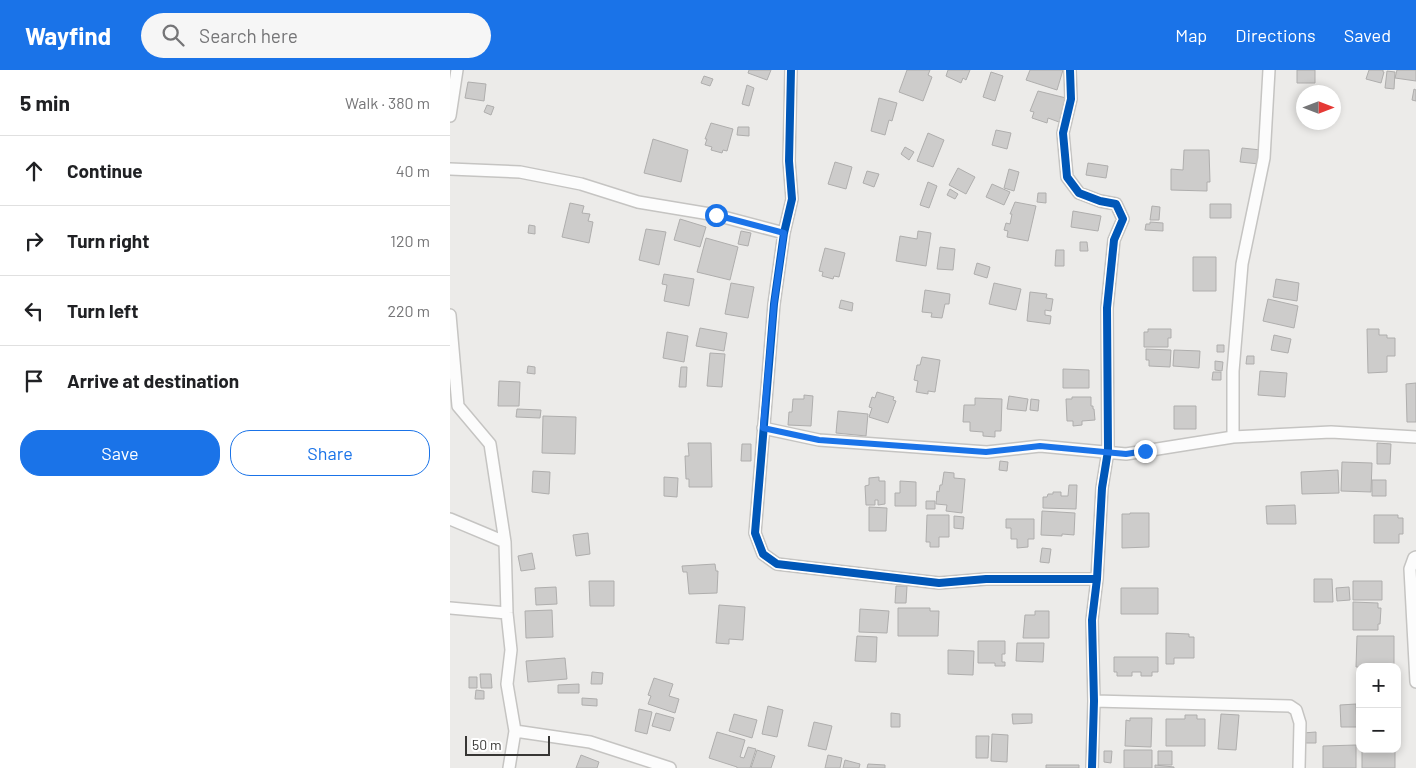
<!DOCTYPE html>
<html lang="en">
<head>
<meta charset="utf-8">
<style>
	:root { --surface:#fff; --page:#f6f6f6; --text:#202124; --muted:#757577; --line:#e0e0e0; --accent:#1a73e8 }
	body { margin:0; font-family:Barlow,sans-serif; background:var(--page); color:var(--text) }
	.controls { position:absolute; right:15px; bottom:15px; display:grid; overflow:hidden; border-radius:10px; box-shadow:0 2px 8px #0003 }
	.controls button { width:45px; height:45px; display:grid; place-items:center; padding:0; border:0; border-bottom:1px solid var(--line); background:var(--surface); color:var(--text); font:25px sans-serif }
	.compass { position:absolute; left:846px; top:15px; width:45px; height:45px; border-radius:50%; background:var(--surface); box-shadow:0 2px 8px #0003; rotate:90deg }
	.scale { position:absolute; left:15px; bottom:12px; width:85px; box-sizing:border-box; padding-left:5px; border:2px solid #373634; border-top:0; font-size:14px; line-height:18px; white-space:nowrap; color:#373634; -webkit-text-stroke:4px #fff; paint-order:stroke }
	.stop { position:absolute; width:15px; height:15px; margin:-11px; border:4px solid #1a73e8; border-radius:50%; background:#fff }
	.stop.end { background:#1a73e8; border-color:#fff; box-shadow:0 1px 5px #0008 }
	.list { margin:0; padding:0; list-style:none }
	h2 { display:flex; justify-content:space-between; align-items:center; height:65px; margin:0; padding:0 20px; font-size:21px }
	h2 small { font-size:16px; font-weight:400; color:var(--muted) }
	.list li { display:grid; grid-template-columns:32px 1fr auto; gap:15px; align-items:center; box-sizing:border-box; height:70px; padding:0 20px; border-top:1px solid var(--line) }
	.list b { display:block; font-size:19px; white-space:nowrap }
	.list em { font-size:16px; font-style:normal; color:var(--muted) }
	.actions { display:flex; gap:10px; padding:15px 20px }
	.actions a { flex:1; padding:11px 0; border:1px solid var(--accent); border-radius:20px; text-align:center; font-size:18px; color:var(--accent) }
	.actions .main { background:var(--accent); color:#fff }
	.icon { flex:none; width:28px; height:28px; fill:none; stroke:currentColor; stroke-width:2; stroke-linecap:round; stroke-linejoin:round }
	.map { position:relative; flex:none; width:966px; height:698px; overflow:hidden }
	header { display:flex; align-items:center; gap:30px; box-sizing:border-box; height:70px; padding:0 25px; background:var(--accent); color:#fff }
	header strong { font-size:24px }
	nav { display:flex; gap:28px; margin-inline-start:auto; font-size:18px }
	.search { width:350px; height:45px; background:var(--page); display:flex; align-items:center; gap:12px; box-sizing:border-box; padding:0 18px; border-radius:28px; color:var(--muted); font-size:19px }
	main { display:flex }
	aside { flex:1; background:var(--surface) }
	.map>svg:first-child { display:block }
	.building { fill:#cdcccb; stroke:#afaead }
	.lines { fill:none; stroke-linecap:round; stroke-linejoin:round }
	.minor-casing { stroke:#c5c4c2; stroke-width:14 }
	.minor { stroke:#fcfcfc; stroke-width:11 }
	.cycleway-casing { stroke:#fff; stroke-width:11 }
	.cycleway { stroke:#0057b8; stroke-width:8 }
	.route { stroke:#1a73e8; stroke-width:6 }
</style>
</head>
<body>
<header>
<strong>Wayfind</strong>
<div class="search"><svg class="icon" aria-label="search" viewBox="0 0 24 24"><circle cx="10" cy="10" r="6"/><path d="M15 15l6 6"/></svg>Search here</div>
<nav><a>Map</a><a>Directions</a><a>Saved</a></nav>
</header>
<main>
<aside>
<h2>5 min<small>Walk · 380 m</small></h2>
<ul class="list">
<li><svg class="icon" aria-label="ahead" viewBox="0 0 24 24"><path d="M12 20V5M6 11l6-6 6 6"/></svg><div><b>Continue</b></div><em>40 m</em></li>
<li><svg class="icon" aria-label="right" viewBox="0 0 24 24"><path d="M7 20v-9h11M14 6l5 5-5 5"/></svg><div><b>Turn right</b></div><em>120 m</em></li>
<li><svg class="icon" aria-label="left" viewBox="0 0 24 24"><path d="M17 20v-9H6M10 6l-5 5 5 5"/></svg><div><b>Turn left</b></div><em>220 m</em></li>
<li><svg class="icon" aria-label="arrive" viewBox="0 0 24 24"><path d="M6 21V4h12l-3 4 3 4H6"/></svg><div><b>Arrive at destination</b></div></li>
</ul>
<div class="actions"><a class="main">Save</a><a>Share</a></div>
</aside>
<div class="map">
<svg width="966" height="698" viewBox="0 0 966 698">
	<rect width="100%" height="100%" fill="#ecebe9"/>
	<path class="building" d="M299 0H321L317 10 298 3Z
		M457 0H480L478 5 482 7 473 31 449 22Z
		M498 0H520L516 10 513 8 511 13 496 6Z
		M580 0H613L607 20 576 10Z
		M847 0H865V13H847Z
		M919 0H933V2H934L931 13 916 9Z
		M947 0H966V11L945 8Z
		M937 1 945 2 944 19 935 18Z
		M541 2 553 6 545 31 533 27Z
		M254 6 263 9 260 16 251 13Z
		M18 12 36 14 34 31 15 28Z
		M297 15 304 18 299 36 292 34Z
		M964 19 966 20V31L962 30Z
		M588 21 616 28 609 52 598 48 597 53 582 48 584 42 580 41Z
		M429 28 447 33 442 51 439 50 435 65 421 61Z
		M37 35 44 37 41 45 34 42Z
		M261 53 283 59 277 81 273 80 272 83 261 80 262 77 255 75 257 69H255Z
		M288 57H299V66L287 65Z
		M546 60 561 63 557 79 542 75Z
		M478 63 494 70 483 97 467 91Z
		M203 69 238 80 231 112 194 103Z
		M455 77 464 82 459 90 451 84Z
		M792 78 811 80 809 94 790 92Z
		M734 80H759L760 112H757V121L721 120V99L733 100Z
		M385 92 402 97 396 119 378 114Z
		M638 93 658 96 656 108 636 105Z
		M508 98 525 107 516 124 499 115Z
		M559 99 569 102 564 121 554 118Z
		M417 101 429 104 424 117 413 113Z
		M478 112 487 116 479 138 470 135Z
		M542 114 560 122 554 135 536 127Z
		M500 119 508 124 505 129 497 125Z
		M588 123H596V133L587 132Z
		M565 132 586 136 578 171 557 167 558 161 554 160 556 153 560 154 562 144H560Z
		M120 133 134 136 132 143 140 144 138 151 143 152 139 173 112 167Z
		M760 134H781V148H760Z
		M702 136 710 137 709 150H700Z
		M623 141 651 146 648 161 621 157Z
		M230 149 256 157 250 177 224 170Z
		M700 152 713 153V161L695 160 696 154H700Z
		M79 155 85 156V164L78 163Z
		M196 159 216 162 209 195 189 190Z
		M291 161 301 163 298 176 288 174Z
		M468 161 481 163 476 196 446 191 450 166 467 169Z
		M256 168 288 177 280 210 247 202Z
		M630 172H637L638 181H630Z
		M490 177 505 179 503 200 487 199Z
		M375 178 395 183 389 207 384 206 383 209 372 206 373 202 369 201Z
		M606 180H614V196H605Z
		M743 187H766V221H743Z
		M527 193 540 197 537 208 524 204Z
		M214 204 244 209 239 236 214 231 217 215 212 214Z
		M826 209 849 213 847 231 823 227Z
		M281 213 304 217 298 248 275 244Z
		M544 213 571 219 566 240 539 234Z
		M475 220 500 224 499 234H495L492 248 481 247 482 243 472 242Z
		M580 222 597 224 596 228 603 229 601 241 595 240V245L601 246 600 254 577 251Z
		M818 229 848 236 844 258 813 251Z
		M391 230 403 233 402 241 389 238Z
		M250 258 277 263 274 281 246 276Z
		M698 259H721V268H718V277H694V262H698Z
		M917 259H929V265H937V268H945V286H937V302L918 303Z
		M217 262 238 266 234 292 213 288Z
		M824 265 841 269 838 283 821 280Z
		M767 275H774V282H767Z
		M696 279 721 280 720 297 699 296V290H696Z
		M724 280 750 281 749 298 723 296Z
		M260 283 275 284 272 317 257 316Z
		M797 286H804V294H796Z
		M472 287 490 290 485 322 478 321V324L466 322 468 311 464 310 467 295H470Z
		M765 291 773 292 772 301 765 300Z
		M78 296 85 297V304L77 303Z
		M231 297H237L236 317H229Z
		M613 299 639 300V318H613Z
		M810 301 837 303 835 327 808 325Z
		M763 302H771V310H762Z
		M49 311 70 312 69 336H48Z
		M966 313V352H957L956 314Z
		M427 322 444 327 443 330 446 331 438 353 419 347 422 338 419 337 422 327 425 328Z
		M354 325 363 326 361 356 338 355 339 342H342L343 329H354Z
		M559 326 578 329 576 341 557 339Z
		M622 327H641V336H643V339H644L645 350 632 351V355L623 356V351H617L616 329H622Z
		M525 328 552 329 551 361H545V367L533 366V362L520 361V352H513L514 335H525Z
		M581 329 589 330 588 341 580 340Z
		M724 336H746V359H724Z
		M67 339 91 340 90 348 66 347Z
		M388 341 418 344 416 366 386 363Z
		M93 346 126 347 125 384 92 383Z
		M238 373H261L262 417H239V409H236L235 386H239Z
		M927 373 941 374 940 394H927Z
		M292 374H301V391H291Z
		M550 391 558 392 557 401 549 400Z
		M892 392 922 393 921 422 891 421Z
		M888 400 889 423 852 424 851 402Z
		M83 401 100 402 99 424 82 422Z
		M494 402 504 403V408L515 409 512 443 496 441 497 435 486 434 487 421 489 422 490 415H492Z
		M214 407 228 408 227 427 214 426Z
		M429 407V411H435V434L428 435V430H425V435H416L415 416 419 415V408Z
		M922 410H936V426H922Z
		M450 411 466 412V436H445V423H450Z
		M619 415H627L626 439 593 438V427H597L598 424H603V422H611V426H618Z
		M476 431H485V439H476Z
		M845 435 846 454H817L816 436Z
		M419 437 437 438 436 461H419Z
		M592 441 625 443 624 465 612 464V466L591 465Z
		M680 443H699V477L672 478V444H680Z
		M477 445H499V467H489V477H480V472H476Z
		M924 445H948V448H953V464H949V473H924Z
		M504 446 514 447 513 459 504 458Z
		M556 449H584V469H578V477L567 478V469H561V458H556Z
		M138 463 140 484 126 486 123 465Z
		M592 478 601 479 599 493 590 492Z
		M82 483 85 499 71 501 68 486Z
		M265 494 266 501H268L267 523 239 524 237 502H233L232 496Z
		M864 509H882L883 532H864Z
		M139 511H164V536H140Z
		M903 511H932V530H903Z
		M446 516H457L456 533H445Z
		M106 517 107 534 86 535 85 518Z
		M899 517 900 530 887 531 886 518Z
		M671 518H708V544H671Z
		M903 532 928 533V538H931L930 554H928V560H903Z
		M269 535 295 537 293 570 279 569V574L266 573Z
		M448 538H480V541H489L488 566H448Z
		M410 539 439 541 437 563 409 562Z
		M102 540 103 567 76 568 75 541Z
		M585 541H599V568H573L575 545H585Z
		M716 563 739 564V567H744V588H724V594H716Z
		M407 566 427 567 426 592 405 591Z
		M907 566H944V597H906Z
		M528 571H555V584H552V592H555V596H545V593H528Z
		M567 573H594L593 592 566 591Z
		M498 580 524 581 523 605 498 604Z
		M664 587H708V602H702V606H691V602H682V606H667V602H664Z
		M115 588 117 609 78 612 76 591Z
		M142 602 153 603 152 614H141Z
		M30 604H41L42 618H31Z
		M907 604H910V628H907Z
		M19 607H27V618H19Z
		M204 608 223 614 219 626 229 629 225 643 198 634 201 626 198 625Z
		M129 614V623H108V615Z
		M26 620 34 621V629H25Z
		M132 628 147 629V636L132 635Z
		M906 634 907 657H891L890 635Z
		M318 636 333 640 327 667 312 664Z
		M189 639 202 642 197 664 185 661Z
		M206 643 224 648 220 661 202 656Z
		M441 643 450 644V657H441Z
		M284 644 307 650 302 668 279 661Z
		M562 644H582V653L563 654Z
		M771 644 789 645 786 680 768 679Z
		M735 645H747V649H755V676H716V649H735Z
		M680 648H702L701 677 675 676 676 650 680 651Z
		M364 652 382 656 376 680 358 676Z
		M267 662 295 670 290 687 294 688 298 677 306 679 300 698H287V697L259 688Z
		M866 662V673H853V663Z
		M542 664 558 665 557 692 541 691Z
		M526 666H539L538 688H526Z
		M906 675V698H873V676Z
		M912 679H945V698H912Z
		M307 680 325 686 321 698H301Z
		M674 680H702V698H674Z
		M654 681H662L661 693 654 692Z
		M708 681H722V695H708Z
		M131 685 149 692 147 698H126Z
		M378 685 392 688 390 698H375Z
		M395 690 410 694 409 698H393Z
		M418 694 435 695V698H417Z
		M596 695H629V698H596Z
		M705 695 724 697V698H705Z"/>
	<g class="lines">
		<defs>
			<path id="minor" d="M341 0 339 91 342 129 334 163 324 234 305 463 313 484 327 494 489 513 536 509H647
				M620 0 621 29 613 63 617 107 629 123 650 131 666 134 673 149 664 170 657 238 658 381 652 418 647 509 642 550 644 631 642 698
				M0 46 7 0
				M0 99 70 102 131 114 188 132 266 145 334 163
				M0 245 8 336 40 374 55 472 57 543 61 580 57 614 65 661 59 698
				M313 358 369 370 537 382 590 376 676 384 783 367 881 362 966 367
				M783 367V301L792 194 814 88 819 0
				M0 449 55 472
				M966 487 964 488 960 499 966 612
				M0 538 57 543
				M644 631 840 636 846 640 850 653 849 698
				M65 661 140 672 220 698"/>
		</defs>
		<use href="#minor" class="minor-casing"/>
		<use href="#minor" class="minor"/>
		<defs>
			<path id="cycleway" d="M341 0 339 91 342 129 334 163 324 234 305 463 313 484 327 494 489 513 536 509H647
				M620 0 621 29 613 63 617 107 629 123 650 131 666 134 673 149 664 170 657 238 658 381 652 418 647 509 642 550 644 631 642 698"/>
		</defs>
		<use href="#cycleway" class="cycleway-casing"/>
		<use href="#cycleway" class="cycleway"/>
	</g>
	<g class="lines">
		<path class="route" d="M266 145 334 163 324 234 313 358 369 370 536 382 590 376 676 384 695 381"/>
	</g>
</svg>
<div class="controls">
<button>+</button>
<button>−</button>
</div>
<svg class="compass" viewBox="-18 -18 36 36"><path d="M0-13l5 13h-10z" fill="#e53935"/><path d="M0 13l5-13h-10z" fill="#757577"/></svg>
<div class="scale">50 m</div>
<div class="stop" style="left:266px;top:145px"></div>
<div class="stop end" style="left:695px;top:381px"></div>
</div>
</main>
</body>
</html>
